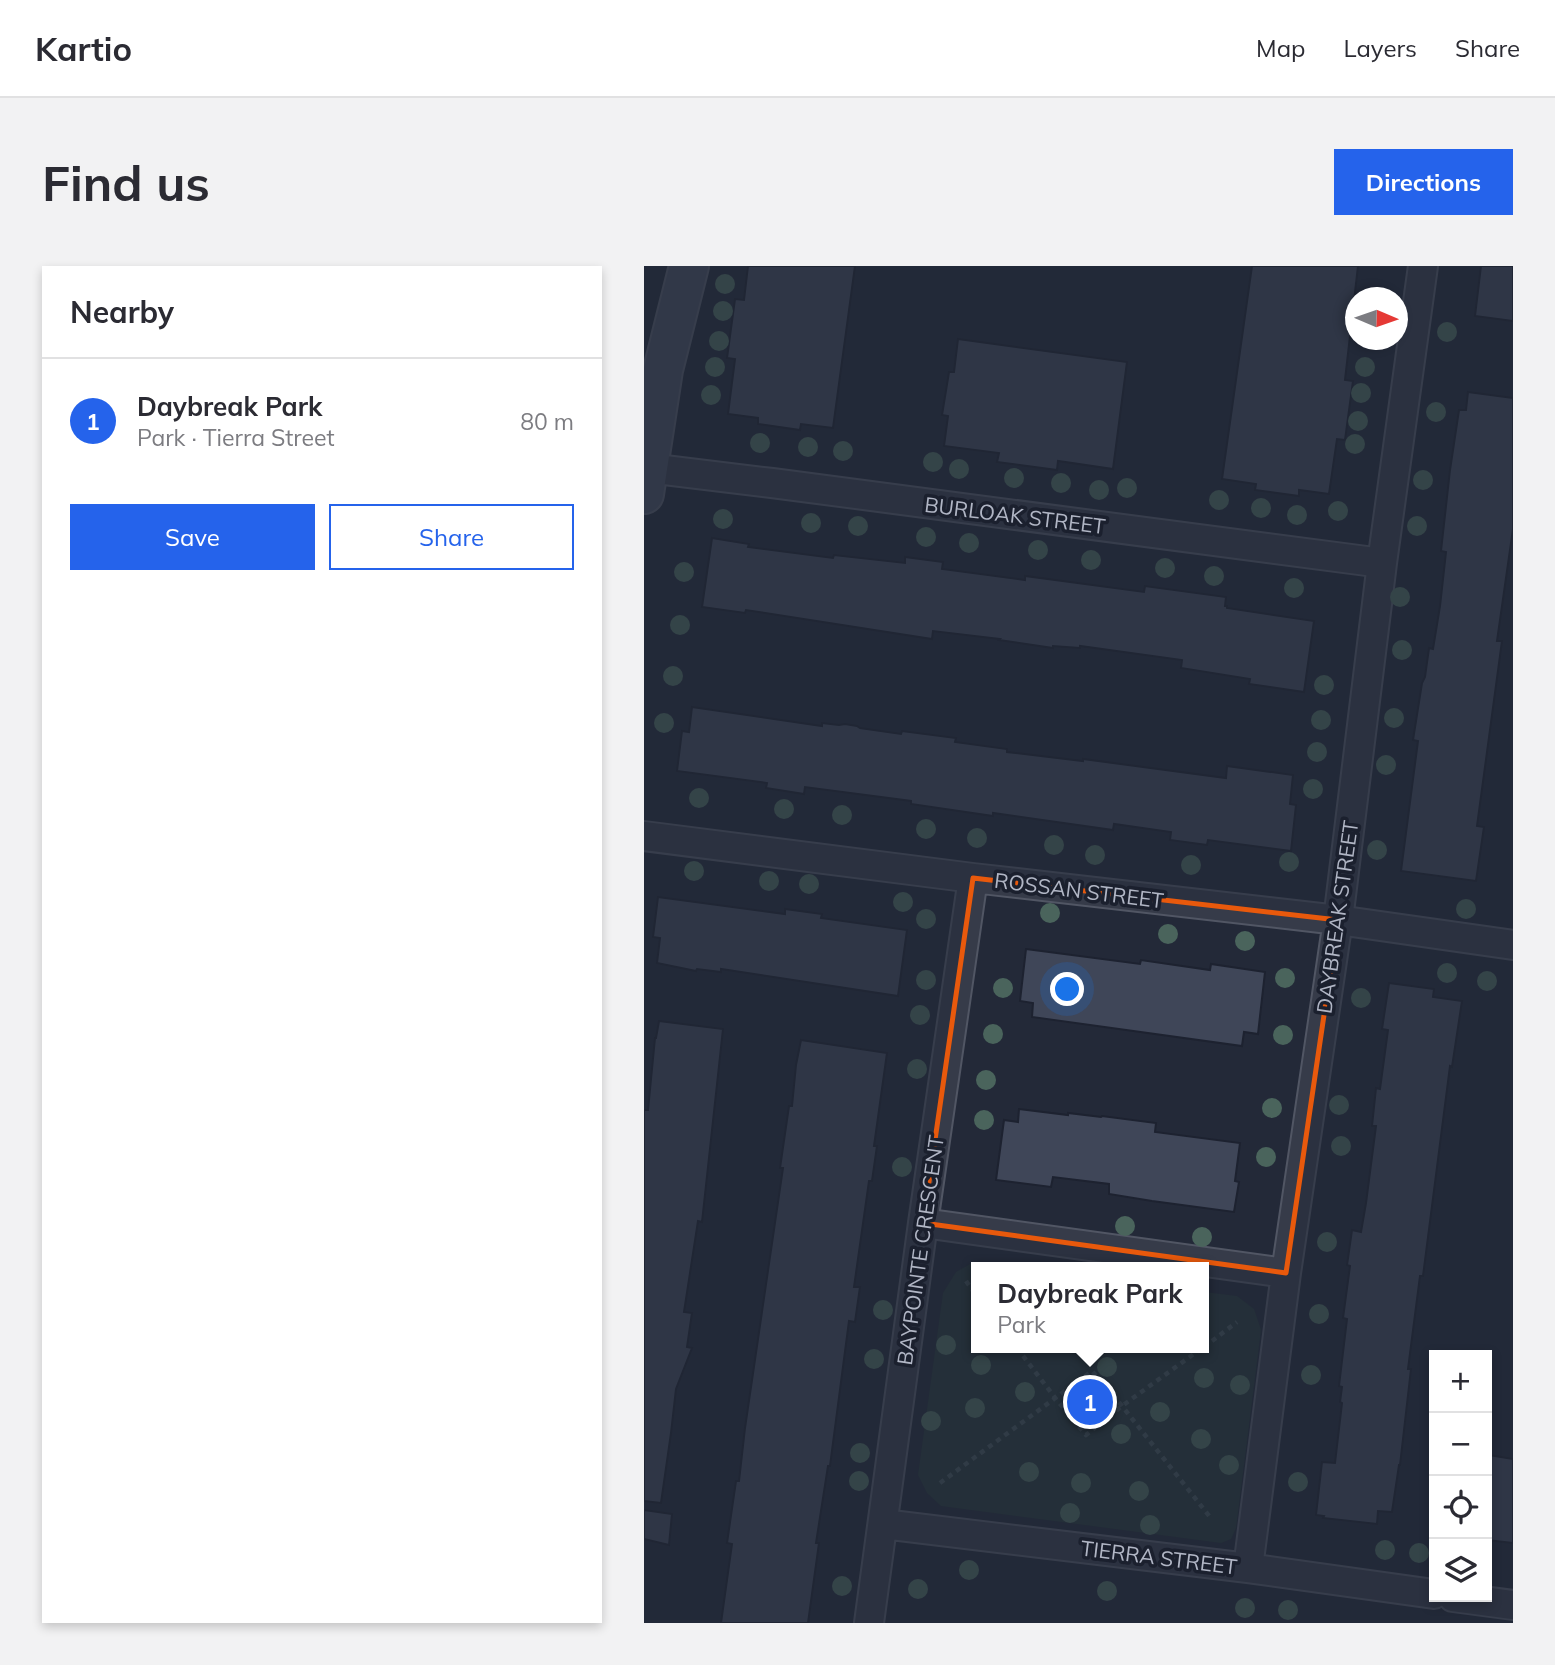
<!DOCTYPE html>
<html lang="en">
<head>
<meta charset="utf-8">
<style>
	:root { --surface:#fff; --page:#f2f2f3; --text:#2b2b33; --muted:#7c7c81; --line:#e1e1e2; --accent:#2563eb }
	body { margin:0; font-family:Mulish,sans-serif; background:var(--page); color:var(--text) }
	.controls { position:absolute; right:21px; bottom:21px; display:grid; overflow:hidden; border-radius:0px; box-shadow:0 4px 10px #0003 }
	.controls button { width:63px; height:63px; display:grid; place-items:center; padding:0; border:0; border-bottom:2px solid var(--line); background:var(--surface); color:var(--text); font:35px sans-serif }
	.compass { position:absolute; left:701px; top:21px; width:63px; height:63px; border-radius:50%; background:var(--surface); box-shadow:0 4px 10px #0003; rotate:92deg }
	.you { position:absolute; left:424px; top:724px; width:24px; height:24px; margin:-18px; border:5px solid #fff; border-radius:50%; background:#1a73e8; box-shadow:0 0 0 10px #1a73e833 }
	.badge { display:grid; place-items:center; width:46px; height:46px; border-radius:50%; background:var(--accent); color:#fff; font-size:23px; font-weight:700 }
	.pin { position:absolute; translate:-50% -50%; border:4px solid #fff; box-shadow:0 2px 7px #0006 }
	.popup { position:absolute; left:327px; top:996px; width:238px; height:91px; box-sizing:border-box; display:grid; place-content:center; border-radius:0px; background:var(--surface); filter:drop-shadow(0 2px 5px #0005); font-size:23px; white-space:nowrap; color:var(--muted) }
	.popup b { font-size:26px; color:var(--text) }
	.popup::after { content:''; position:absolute; left:50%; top:100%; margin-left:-14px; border:14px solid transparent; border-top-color:var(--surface) }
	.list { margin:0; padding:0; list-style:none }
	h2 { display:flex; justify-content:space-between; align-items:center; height:91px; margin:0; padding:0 28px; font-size:30px }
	h2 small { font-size:23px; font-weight:400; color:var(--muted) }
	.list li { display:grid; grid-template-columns:46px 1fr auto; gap:21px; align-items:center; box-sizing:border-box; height:126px; padding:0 28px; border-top:2px solid var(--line) }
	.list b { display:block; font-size:26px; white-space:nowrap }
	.list p { margin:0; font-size:23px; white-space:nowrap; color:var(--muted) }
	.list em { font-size:23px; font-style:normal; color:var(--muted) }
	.actions { display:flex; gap:14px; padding:21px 28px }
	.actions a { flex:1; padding:16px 0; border:2px solid var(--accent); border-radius:0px; text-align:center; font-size:24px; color:var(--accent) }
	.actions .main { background:var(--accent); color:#fff }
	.icon { flex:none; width:38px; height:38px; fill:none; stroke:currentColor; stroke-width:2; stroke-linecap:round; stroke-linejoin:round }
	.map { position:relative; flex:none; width:869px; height:1357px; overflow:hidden; border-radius:0px }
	header { display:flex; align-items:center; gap:42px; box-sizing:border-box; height:98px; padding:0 35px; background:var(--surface); border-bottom:2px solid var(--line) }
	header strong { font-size:33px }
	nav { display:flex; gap:38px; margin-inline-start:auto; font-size:24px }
	.intro { display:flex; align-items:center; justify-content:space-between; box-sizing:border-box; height:168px; padding:0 42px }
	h1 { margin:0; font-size:49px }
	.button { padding:18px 32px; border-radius:0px; background:var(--accent); color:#fff; font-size:24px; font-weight:700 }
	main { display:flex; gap:42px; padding:0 42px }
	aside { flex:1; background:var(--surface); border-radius:0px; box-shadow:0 4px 10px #0003 }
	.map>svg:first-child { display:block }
	.green { fill:#26363a }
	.building { fill:#3f4658; stroke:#1d2230; stroke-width:2 }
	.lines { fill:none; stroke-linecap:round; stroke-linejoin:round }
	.street-casing { stroke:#515664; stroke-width:32 }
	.secondary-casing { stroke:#515664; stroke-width:42 }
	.path { stroke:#425157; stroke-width:4.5; stroke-dasharray:5 5; stroke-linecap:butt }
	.street { stroke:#363b49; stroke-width:28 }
	.secondary { stroke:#444a5c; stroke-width:38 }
	.tree { fill:#4a645c }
	.marked { fill:none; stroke:#e8590c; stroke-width:5; stroke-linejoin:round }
	.labels { text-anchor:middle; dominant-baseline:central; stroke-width:7; stroke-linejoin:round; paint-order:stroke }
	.street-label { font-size:21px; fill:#b1b6c5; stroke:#1b202e }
</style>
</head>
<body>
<header>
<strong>Kartio</strong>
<nav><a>Map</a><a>Layers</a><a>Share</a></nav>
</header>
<div class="intro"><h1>Find us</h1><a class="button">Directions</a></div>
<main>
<aside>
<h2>Nearby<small></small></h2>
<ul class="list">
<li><span class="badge">1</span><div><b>Daybreak Park</b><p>Park · Tierra Street</p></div><em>80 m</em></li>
</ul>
<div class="actions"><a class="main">Save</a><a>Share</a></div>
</aside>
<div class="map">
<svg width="869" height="1357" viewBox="0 0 869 1357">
	<rect width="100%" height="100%" fill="#232938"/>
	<path class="green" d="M330 996 372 1001H332V1082H560V1026L593 1030 610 1043 617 1064 592 1262 587 1273 577 1277 297 1240 283 1227 274 1209 299 1027 312 1006Z"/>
	<path class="building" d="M104 0H211L189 162 157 158 156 164 114 158V152L84 148 91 93 83 92 91 33 100 34Z
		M608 0H714L701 114 709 115 701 174 693 173 685 228 655 224V230L611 224 612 218 578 213Z
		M837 0H869V55L831 50Z
		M314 73 483 96 469 203 414 195 413 204 353 196 355 187 300 180 304 150 298 149 305 106H310Z
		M824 126 869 132V263L853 375H858L833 560 840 561 832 615 757 605 774 475 769 474 778 417 781 411 785 382 789 383 796 340 802 286 797 285 806 204 815 144H822Z
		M68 272 105 278 104 281 189 292 190 289 261 297V291L299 296 298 303 381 314V310L500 326 501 320 582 331 581 340H583V342L670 355 660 426 605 418 606 413 537 402 538 394 436 380V382L409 380V382L355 374 356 373 289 365 288 373 102 344 101 347 58 341Z
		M48 441 178 460V457L195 459 201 458 213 460 216 462 257 468 258 465 312 472 311 476 363 483V486L439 495V493L582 512 583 500 649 509 646 538 652 539 647 585 564 574 563 579 526 574 527 566 470 558 469 564 349 547V550L267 538V535L161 521 160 528 122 522 123 517 33 505 38 465 45 466Z
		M14 631 141 648V643L178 648 177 652 263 664 254 730 77 703V706L53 703 52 705 13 697 16 672 9 671Z
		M382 683 496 698 497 694 566 704 567 698 621 706 614 768 600 766 598 780 388 751 389 737 376 735Z
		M745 717 790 723 789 731 818 735 808 801 806 800 779 1010H776L764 1103H767L756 1199H755L748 1246 734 1245 733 1258 679 1252 680 1250 672 1249 678 1196 691 1197 698 1137 696 1136 698 1121 695 1120 703 1053 699 1052 706 1000 703 999 708 964 717 966 722 937 732 860H728L732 822 736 823 744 764 738 763Z
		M15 755 79 763 58 956 54 955 40 1046 48 1047 43 1081 48 1082 32 1123 27 1167 17 1237 0 1235V844H4L11 772H12Z
		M157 774 243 787 230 880H233L228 915H225L210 1021H216L211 1056 205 1055 186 1200H184L172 1277H175L164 1357H77L88 1278 83 1277 92 1215H95L101 1162 139 902H136L145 840H148L152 799Z
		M375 843 424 849V847L457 851 458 850 512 857 511 866 596 877 591 915 595 916 590 946 508 935 465 928V918L409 911 407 921 352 914 360 854 374 856Z
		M845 1189 869 1193V1277L843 1274V1204Z
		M0 1244 28 1248 25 1279 0 1273Z"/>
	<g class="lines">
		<defs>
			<path id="street" d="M4 202 128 217 738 297
				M0 570 329 612 694 654 869 679
				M279 957 642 1007
				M239 1258 604 1302 790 1328
				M604 1302 642 1007 694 654 738 297 779 0
				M809 1331 869 1339
				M225 1357 279 957 329 612"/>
			<path id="secondary" d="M0 228 19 104 45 0"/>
		</defs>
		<use href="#street" class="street-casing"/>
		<use href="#secondary" class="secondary-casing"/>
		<path class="path" d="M322 1015 332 1029
			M560 1081 593 1056
			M373 1082 412 1133 442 1169 478 1140 558 1082
			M296 1217 448 1105 478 1140 566 1251"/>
		<use href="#street" class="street"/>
		<use href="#secondary" class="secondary"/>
	</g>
	<g class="tree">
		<circle cx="81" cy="18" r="10"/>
		<circle cx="79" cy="45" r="10"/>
		<circle cx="803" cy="66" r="10"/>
		<circle cx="75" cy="75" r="10"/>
		<circle cx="71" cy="101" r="10"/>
		<circle cx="721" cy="101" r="10"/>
		<circle cx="717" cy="127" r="10"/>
		<circle cx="67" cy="129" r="10"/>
		<circle cx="792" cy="146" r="10"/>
		<circle cx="714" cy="155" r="10"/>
		<circle cx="116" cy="177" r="10"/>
		<circle cx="711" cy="178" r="10"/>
		<circle cx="164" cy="181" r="10"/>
		<circle cx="199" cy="185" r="10"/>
		<circle cx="289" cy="196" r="10"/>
		<circle cx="315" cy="203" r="10"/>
		<circle cx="370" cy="212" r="10"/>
		<circle cx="779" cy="214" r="10"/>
		<circle cx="417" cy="217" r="10"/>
		<circle cx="483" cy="222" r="10"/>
		<circle cx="455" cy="224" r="10"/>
		<circle cx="575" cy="234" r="10"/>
		<circle cx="617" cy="242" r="10"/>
		<circle cx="694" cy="245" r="10"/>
		<circle cx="653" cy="249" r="10"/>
		<circle cx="79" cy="253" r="10"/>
		<circle cx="167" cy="257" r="10"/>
		<circle cx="214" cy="260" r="10"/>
		<circle cx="773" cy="260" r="10"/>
		<circle cx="282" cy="271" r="10"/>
		<circle cx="325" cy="277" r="10"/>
		<circle cx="394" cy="284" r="10"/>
		<circle cx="447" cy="294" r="10"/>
		<circle cx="521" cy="302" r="10"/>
		<circle cx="40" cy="306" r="10"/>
		<circle cx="570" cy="310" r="10"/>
		<circle cx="650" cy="322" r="10"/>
		<circle cx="756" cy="331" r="10"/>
		<circle cx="36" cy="359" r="10"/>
		<circle cx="758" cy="384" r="10"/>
		<circle cx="29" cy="410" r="10"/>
		<circle cx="680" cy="419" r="10"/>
		<circle cx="750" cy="452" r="10"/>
		<circle cx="677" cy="454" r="10"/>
		<circle cx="20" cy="457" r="10"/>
		<circle cx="673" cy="486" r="10"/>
		<circle cx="742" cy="499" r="10"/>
		<circle cx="669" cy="523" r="10"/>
		<circle cx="55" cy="532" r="10"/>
		<circle cx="140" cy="543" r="10"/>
		<circle cx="198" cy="549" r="10"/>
		<circle cx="282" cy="563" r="10"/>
		<circle cx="333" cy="572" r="10"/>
		<circle cx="410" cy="579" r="10"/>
		<circle cx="733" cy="584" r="10"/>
		<circle cx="451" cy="589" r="10"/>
		<circle cx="645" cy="596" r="10"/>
		<circle cx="547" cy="599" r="10"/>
		<circle cx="50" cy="605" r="10"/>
		<circle cx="125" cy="615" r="10"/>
		<circle cx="165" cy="618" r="10"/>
		<circle cx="259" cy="636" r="10"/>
		<circle cx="822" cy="643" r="10"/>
		<circle cx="406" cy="647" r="10"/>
		<circle cx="282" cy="653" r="10"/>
		<circle cx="524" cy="668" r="10"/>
		<circle cx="601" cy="675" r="10"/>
		<circle cx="803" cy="707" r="10"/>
		<circle cx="641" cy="712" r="10"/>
		<circle cx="282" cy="714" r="10"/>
		<circle cx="843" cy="715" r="10"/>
		<circle cx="359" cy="722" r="10"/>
		<circle cx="717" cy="732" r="10"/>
		<circle cx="276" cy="749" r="10"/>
		<circle cx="349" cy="768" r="10"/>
		<circle cx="639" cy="769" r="10"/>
		<circle cx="273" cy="803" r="10"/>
		<circle cx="342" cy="814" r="10"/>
		<circle cx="695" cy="839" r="10"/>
		<circle cx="628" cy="842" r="10"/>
		<circle cx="340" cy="854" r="10"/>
		<circle cx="697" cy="880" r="10"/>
		<circle cx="622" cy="891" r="10"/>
		<circle cx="258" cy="901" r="10"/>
		<circle cx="481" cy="960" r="10"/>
		<circle cx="558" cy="971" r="10"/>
		<circle cx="683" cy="976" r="10"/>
		<circle cx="239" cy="1044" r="10"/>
		<circle cx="675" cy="1048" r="10"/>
		<circle cx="302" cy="1079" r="10"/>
		<circle cx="230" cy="1093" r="10"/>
		<circle cx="337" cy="1099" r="10"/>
		<circle cx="463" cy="1101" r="10"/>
		<circle cx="667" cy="1109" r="10"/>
		<circle cx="560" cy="1112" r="10"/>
		<circle cx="596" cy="1119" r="10"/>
		<circle cx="381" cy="1126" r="10"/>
		<circle cx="447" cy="1138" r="10"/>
		<circle cx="331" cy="1142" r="10"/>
		<circle cx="516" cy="1146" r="10"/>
		<circle cx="287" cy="1155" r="10"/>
		<circle cx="477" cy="1168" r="10"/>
		<circle cx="557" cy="1173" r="10"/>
		<circle cx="216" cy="1187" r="10"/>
		<circle cx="585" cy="1199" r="10"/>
		<circle cx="385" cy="1206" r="10"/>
		<circle cx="215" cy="1215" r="10"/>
		<circle cx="654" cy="1216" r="10"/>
		<circle cx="437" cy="1217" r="10"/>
		<circle cx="495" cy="1225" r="10"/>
		<circle cx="426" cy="1247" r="10"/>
		<circle cx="506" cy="1259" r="10"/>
		<circle cx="741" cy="1284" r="10"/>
		<circle cx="775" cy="1287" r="10"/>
		<circle cx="325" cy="1304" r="10"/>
		<circle cx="198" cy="1320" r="10"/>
		<circle cx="274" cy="1323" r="10"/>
		<circle cx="463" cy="1325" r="10"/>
		<circle cx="601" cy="1342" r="10"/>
		<circle cx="644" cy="1344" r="10"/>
	</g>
	<path d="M0 0H869V1357H0ZM329 612 694 654 642 1007 279 957Z" fill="#232938" fill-opacity=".55" fill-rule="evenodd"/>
	<path class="marked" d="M329 612 694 654 642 1007 279 957Z"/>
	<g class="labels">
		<g class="street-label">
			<text transform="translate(371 249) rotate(7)">BURLOAK STREET</text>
			<text transform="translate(435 624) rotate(7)">ROSSAN STREET</text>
			<text transform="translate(693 651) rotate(-82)">DAYBREAK STREET</text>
			<text transform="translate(276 984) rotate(-82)">BAYPOINTE CRESCENT</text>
			<text transform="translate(515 1291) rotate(7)">TIERRA STREET</text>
		</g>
	</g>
</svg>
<div class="controls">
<button>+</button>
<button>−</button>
<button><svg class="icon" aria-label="locate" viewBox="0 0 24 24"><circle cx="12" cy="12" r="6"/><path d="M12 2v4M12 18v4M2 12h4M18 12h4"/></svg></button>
<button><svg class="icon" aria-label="layers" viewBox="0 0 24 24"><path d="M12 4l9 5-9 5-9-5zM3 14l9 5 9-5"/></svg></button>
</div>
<svg class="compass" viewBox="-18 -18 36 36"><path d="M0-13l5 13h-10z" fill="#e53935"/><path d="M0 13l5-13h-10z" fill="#7c7c81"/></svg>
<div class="you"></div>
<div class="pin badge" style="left:446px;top:1136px">1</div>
<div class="popup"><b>Daybreak Park</b>Park</div>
</div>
</main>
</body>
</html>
